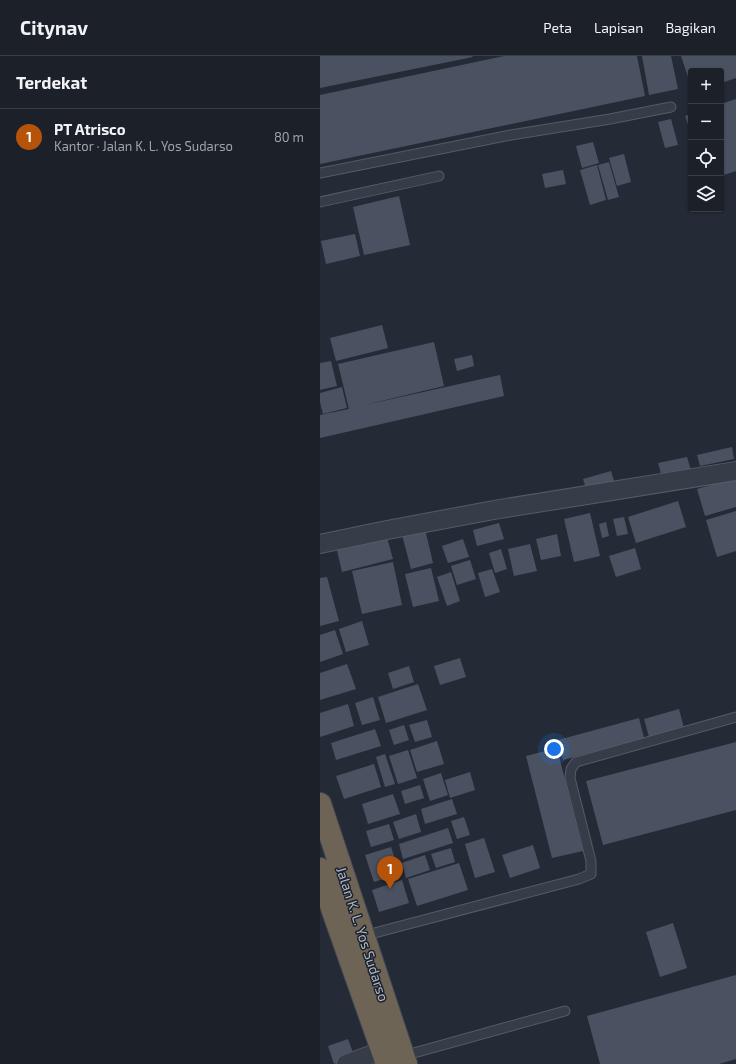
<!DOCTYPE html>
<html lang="id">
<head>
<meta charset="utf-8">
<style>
	:root { --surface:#1b2029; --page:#282d35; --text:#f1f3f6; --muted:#a0a3a8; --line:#393e46; --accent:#b45309 }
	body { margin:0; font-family:"Exo 2",sans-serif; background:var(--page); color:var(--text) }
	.controls { position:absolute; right:12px; top:12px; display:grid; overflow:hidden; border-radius:4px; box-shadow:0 1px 3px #0004 }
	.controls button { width:36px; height:36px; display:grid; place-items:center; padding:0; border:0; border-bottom:1px solid var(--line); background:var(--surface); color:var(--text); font:20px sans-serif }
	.you { position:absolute; left:234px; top:693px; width:14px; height:14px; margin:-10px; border:3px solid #fff; border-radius:50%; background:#1a73e8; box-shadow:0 0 0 6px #1a73e833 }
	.badge { display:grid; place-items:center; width:26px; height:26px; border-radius:50%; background:var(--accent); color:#fff; font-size:13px; font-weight:700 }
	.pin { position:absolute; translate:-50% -33px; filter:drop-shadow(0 1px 2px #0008) }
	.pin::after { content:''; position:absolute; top:21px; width:14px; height:12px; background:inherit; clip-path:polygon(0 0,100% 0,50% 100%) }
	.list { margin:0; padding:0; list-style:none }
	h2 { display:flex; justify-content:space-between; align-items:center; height:52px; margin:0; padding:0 16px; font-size:17px }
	h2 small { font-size:13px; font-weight:400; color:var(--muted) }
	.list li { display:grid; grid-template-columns:26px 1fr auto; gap:12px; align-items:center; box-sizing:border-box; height:56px; padding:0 16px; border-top:1px solid var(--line) }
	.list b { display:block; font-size:15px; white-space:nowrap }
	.list p { margin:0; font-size:13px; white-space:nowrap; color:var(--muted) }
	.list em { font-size:13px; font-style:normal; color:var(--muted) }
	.icon { flex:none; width:22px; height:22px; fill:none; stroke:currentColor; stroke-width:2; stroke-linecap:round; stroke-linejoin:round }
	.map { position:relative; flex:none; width:416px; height:1008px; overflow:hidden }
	header { display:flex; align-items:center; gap:24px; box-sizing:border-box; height:56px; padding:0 20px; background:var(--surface); border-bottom:1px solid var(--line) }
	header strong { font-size:19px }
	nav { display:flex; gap:22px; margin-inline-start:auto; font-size:14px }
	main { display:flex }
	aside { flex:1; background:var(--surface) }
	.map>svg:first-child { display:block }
	.building { fill:#4a5261 }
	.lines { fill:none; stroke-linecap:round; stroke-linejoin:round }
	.lane-casing { stroke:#555b66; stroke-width:11 }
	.street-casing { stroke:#555b66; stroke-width:20 }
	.highway-casing { stroke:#424853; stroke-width:24 }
	.lane { stroke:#373d48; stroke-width:9 }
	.street { stroke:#373d48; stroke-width:18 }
	.highway { stroke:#6d6455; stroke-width:22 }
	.labels { text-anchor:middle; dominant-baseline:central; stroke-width:3; stroke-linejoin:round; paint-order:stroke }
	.street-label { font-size:14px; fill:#b2b8c4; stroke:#1c222d }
</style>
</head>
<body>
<header>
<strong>Citynav</strong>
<nav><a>Peta</a><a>Lapisan</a><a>Bagikan</a></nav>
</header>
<main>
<aside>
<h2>Terdekat<small></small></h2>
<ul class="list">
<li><span class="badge">1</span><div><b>PT Atrisco</b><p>Kantor · Jalan K. L. Yos Sudarso</p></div><em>80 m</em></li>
</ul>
</aside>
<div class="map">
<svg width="416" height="1008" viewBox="0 0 416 1008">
	<rect width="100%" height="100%" fill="#242b37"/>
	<path class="building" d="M0 0H152L153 1 0 32Z
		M184 0H317L325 40 0 108V39Z
		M322 0H351L358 33 329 39Z
		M361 0H416V22L401 27V15H371V30Z
		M416 43V115L401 120V48Z
		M371 58V77L365 60Z
		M351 63 358 89 345 92 338 66Z
		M273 86 279 107 262 112 256 90Z
		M304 98 311 126 297 130 289 102Z
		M289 106 299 141 288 144 278 109Z
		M277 109 286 144 270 149 260 114Z
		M243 114 246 128 225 132 222 118Z
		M79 140 90 189 44 199 33 151Z
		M35 178 40 200 6 208 1 185Z
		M62 269 68 292 16 305 10 282Z
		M114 286 124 330 40 350 180 319 184 340 0 382V359L29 353 18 308Z
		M152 299 154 310 137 315 134 303Z
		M11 305 17 330 0 334V307Z
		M22 331 27 352 3 358 0 346V337Z
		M412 391 414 403 380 410 377 399Z
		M367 401 371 414 342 421 338 407Z
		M291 415 295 428 267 436 263 423Z
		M416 422V451L385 460 377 433Z
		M358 445 366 471 316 487 308 461Z
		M416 455V495L397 501 386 464Z
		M270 457 280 500 254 506 244 463Z
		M304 461 308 478 297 480 293 463Z
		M286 466 289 480 282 482 279 468Z
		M179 467 184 483 157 490 153 474Z
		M104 469 113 507 91 513 81 475Z
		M66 478 73 503 22 516 16 490Z
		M237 478 241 500 221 504 216 483Z
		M143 483 149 501 128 507 122 490Z
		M210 488 217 515 194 520 188 493Z
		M315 492 321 513 296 521 289 500Z
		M181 493 187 513 175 517 169 497Z
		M150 504 156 523 137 529 131 510Z
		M73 506 82 549 42 558 32 515Z
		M111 512 119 545 93 551 85 518Z
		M172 513 180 536 165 541 158 517Z
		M131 516 140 545 127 550 117 521Z
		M7 521 19 565 0 570V522Z
		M42 565 49 589 26 596 19 573Z
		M15 574 23 598 0 606V579Z
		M140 602 146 621 120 629 114 610Z
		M27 608 36 633 0 644V617Z
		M89 610 94 626 73 633 68 617Z
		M98 628 107 654 66 667 58 641Z
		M53 641 60 664 42 669 35 647Z
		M28 648 34 670 0 681V657Z
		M359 653 364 672 329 681 324 663Z
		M319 662 324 682 243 704 238 684Z
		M107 664 112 681 95 686 89 669Z
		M84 669 89 684 74 689 69 674Z
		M55 673 61 690 16 704 11 687Z
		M117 685 124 708 97 716 90 694Z
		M416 686V754L283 789 266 725Z
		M237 692 263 795 232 802 206 700Z
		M88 694 97 722 78 728 69 700Z
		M65 698 75 728 65 731 56 701Z
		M54 708 61 731 24 743 16 720Z
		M150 716 155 734 130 742 125 724Z
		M121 717 128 739 110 745 103 723Z
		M100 729 104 742 85 748 81 735Z
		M73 738 80 758 48 768 42 748Z
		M132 743 137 758 105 768 101 753Z
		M96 758 101 776 79 783 73 766Z
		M144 761 150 779 137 783 131 765Z
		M69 768 74 784 51 791 46 775Z
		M128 772 133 787 83 803 79 788Z
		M164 782 175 816 155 822 145 788Z
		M213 789 220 812 190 822 182 799Z
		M71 791 80 818 54 826 45 799Z
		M131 792 135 806 116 812 111 798Z
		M105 799 110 814 86 822 82 807Z
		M139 807 148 834 97 850 88 823Z
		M82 824 89 847 59 856 52 834Z
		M353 867 367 912 340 921 326 876Z
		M416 919V1003L399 1008H280L267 960Z
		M28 983 35 1002 14 1008 8 990Z"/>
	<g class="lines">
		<defs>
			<path id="lane" d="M0 117 191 79 290 63 351 51
				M0 146 119 120
				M43 880 259 823 271 818V805L250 722 251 713 256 706 416 661
				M83 1000 245 955"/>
			<path id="street" d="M0 488 62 475 174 454 416 415
				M26 1008 61 995"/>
			<path id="highway" d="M0 748 86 1008
				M0 813 13 855 67 1008"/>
		</defs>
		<use href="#lane" class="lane-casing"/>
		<use href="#street" class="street-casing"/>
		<use href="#highway" class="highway-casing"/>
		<use href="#lane" class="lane"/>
		<use href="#street" class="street"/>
		<use href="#highway" class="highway"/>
	</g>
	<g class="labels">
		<g class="street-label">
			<text transform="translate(43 878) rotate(72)">Jalan K. L. Yos Sudarso</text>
		</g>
	</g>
</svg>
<div class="controls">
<button>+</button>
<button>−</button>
<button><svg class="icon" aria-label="locate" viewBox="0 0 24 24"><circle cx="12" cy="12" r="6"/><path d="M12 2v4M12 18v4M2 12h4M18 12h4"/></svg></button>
<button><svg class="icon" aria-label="layers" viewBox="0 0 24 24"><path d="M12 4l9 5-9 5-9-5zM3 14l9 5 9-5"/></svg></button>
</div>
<div class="you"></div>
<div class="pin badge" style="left:70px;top:833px">1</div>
</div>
</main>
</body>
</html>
